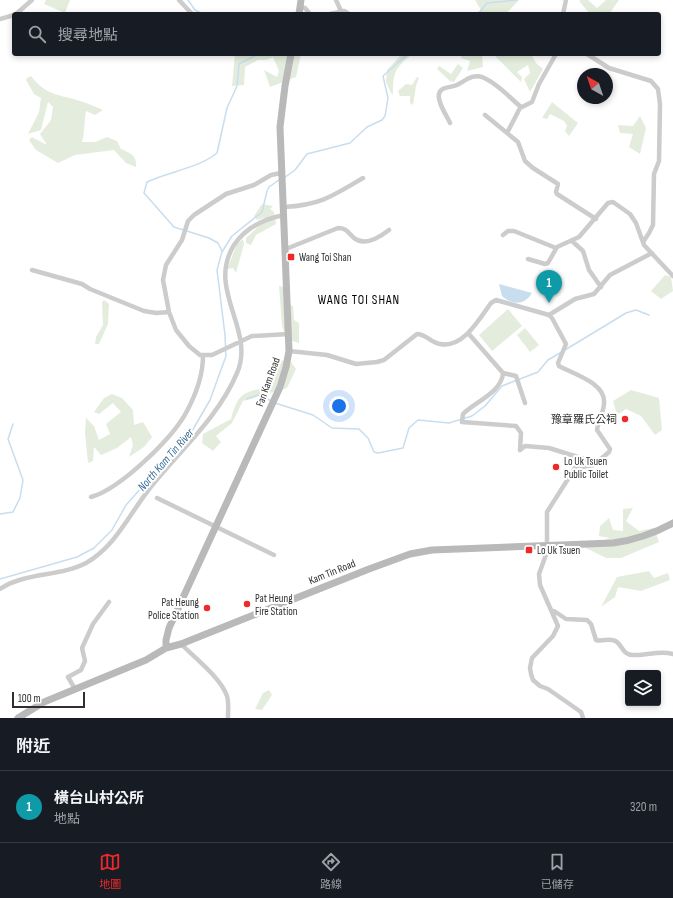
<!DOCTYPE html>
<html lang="zh-TW">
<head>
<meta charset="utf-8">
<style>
	:root { --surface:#171b24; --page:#242831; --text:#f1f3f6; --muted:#9ea1a6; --line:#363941; --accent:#ef292a }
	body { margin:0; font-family:"Sofia Sans Condensed","Noto Sans TC",sans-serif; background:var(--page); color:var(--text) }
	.controls { position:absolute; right:12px; bottom:12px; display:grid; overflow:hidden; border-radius:4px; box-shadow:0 2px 6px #0003 }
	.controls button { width:36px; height:36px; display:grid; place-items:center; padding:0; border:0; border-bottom:1px solid var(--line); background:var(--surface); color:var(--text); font:20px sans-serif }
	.compass { position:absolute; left:577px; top:68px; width:36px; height:36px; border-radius:50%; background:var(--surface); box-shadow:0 2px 6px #0003; rotate:320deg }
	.scale { position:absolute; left:12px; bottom:10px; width:73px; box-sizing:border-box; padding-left:4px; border:2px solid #2f2f2f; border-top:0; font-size:11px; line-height:14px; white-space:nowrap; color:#2f2f2f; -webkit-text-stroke:3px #fff; paint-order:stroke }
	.you { position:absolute; left:339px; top:406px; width:14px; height:14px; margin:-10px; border:3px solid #fff; border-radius:50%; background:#1a73e8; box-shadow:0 0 0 6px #1a73e833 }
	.badge { display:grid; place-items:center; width:26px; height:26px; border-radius:50%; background:var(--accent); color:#fff; font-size:13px; font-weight:700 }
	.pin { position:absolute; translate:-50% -33px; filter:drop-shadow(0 1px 2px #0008) }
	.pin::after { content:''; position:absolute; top:21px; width:14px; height:12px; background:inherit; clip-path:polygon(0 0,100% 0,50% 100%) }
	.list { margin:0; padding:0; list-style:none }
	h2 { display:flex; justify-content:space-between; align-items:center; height:52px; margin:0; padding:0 16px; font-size:17px }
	h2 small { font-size:13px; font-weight:400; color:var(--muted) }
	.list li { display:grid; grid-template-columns:26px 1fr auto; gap:12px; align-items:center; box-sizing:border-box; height:72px; padding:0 16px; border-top:1px solid var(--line) }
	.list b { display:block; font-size:15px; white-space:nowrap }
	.list p { margin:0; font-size:13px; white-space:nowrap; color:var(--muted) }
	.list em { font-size:13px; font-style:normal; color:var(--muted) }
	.icon { flex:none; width:22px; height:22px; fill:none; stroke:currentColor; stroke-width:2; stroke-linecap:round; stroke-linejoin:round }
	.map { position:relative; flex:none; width:673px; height:718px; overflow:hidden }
	.search { position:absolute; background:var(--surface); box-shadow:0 2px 6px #0003; left:12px; right:12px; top:12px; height:44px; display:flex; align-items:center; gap:10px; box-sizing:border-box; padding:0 14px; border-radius:4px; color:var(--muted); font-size:15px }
	.sheet { height:124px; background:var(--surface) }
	nav { display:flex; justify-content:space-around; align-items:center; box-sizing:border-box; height:56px; border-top:1px solid var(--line); background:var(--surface); font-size:11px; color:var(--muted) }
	nav a { display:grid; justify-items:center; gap:2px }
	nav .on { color:var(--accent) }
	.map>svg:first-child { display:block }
	.green { fill:#e4eddd }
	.water { fill:#c8ddee }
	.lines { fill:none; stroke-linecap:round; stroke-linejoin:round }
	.stream { stroke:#c8ddee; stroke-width:1.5 }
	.street { stroke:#ccc; stroke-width:4.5 }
	.secondary { stroke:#b9b9b9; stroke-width:7 }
	.poi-dot { fill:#ef292a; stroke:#fff; stroke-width:1.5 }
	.labels { text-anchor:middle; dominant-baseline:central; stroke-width:4; stroke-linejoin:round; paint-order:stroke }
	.poi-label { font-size:11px; fill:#2f2f2f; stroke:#fff; text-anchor:start }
	.street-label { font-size:11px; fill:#2f2f2f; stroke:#fff }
	.water-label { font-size:12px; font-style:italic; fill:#386c97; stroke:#fff }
	.quarter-label { font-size:13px; letter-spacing:1px; fill:#000; stroke:#fff }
</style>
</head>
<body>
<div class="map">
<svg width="673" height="718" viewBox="0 0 673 718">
	<rect width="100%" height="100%" fill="#fff"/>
	<path class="green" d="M46 0H70L65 13 44 4Z
		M475 0H519L506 14H479L481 10Z
		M581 0H588L597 8 606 0H619L609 14H590L579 1Z
		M235 54H301L296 77 270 87 264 70 277 77 279 71 273 57 266 60H258L245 67 244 85 232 86Z
		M402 54H412C395 69 393 71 393 94L391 93 386 82 387 70Z
		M462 54H482L483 67 467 71 470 61 461 58Z
		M493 54H519L523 56 531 54 536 63 543 69 530 92 524 79 530 73 528 65 517 72 522 77 521 82Z
		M458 64 463 68 454 82 450 81 437 69 439 66 451 74Z
		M31 76C46 96 59 94 80 101 88 103 95 107 103 110L95 115 86 111C84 122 85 131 82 142H95L107 137 117 141 121 149C130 153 137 155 136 167L126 163 114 150 75 155 58 163 36 150 29 140 32 137 47 145 40 134 51 120 53 107 48 102 41 130 28 134 39 112 41 98 34 94 26 80 27 78Z
		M417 77 419 78 416 86 413 105 410 103V96H400L398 91 406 84 412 85Z
		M552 102 578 123 569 136 565 131 567 126 564 121 550 114 547 119 542 118Z
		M640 116 646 128 640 154 629 147 633 134 620 133 618 125 633 126Z
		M262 204 273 206 270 209 274 212 276 224 256 235 251 245 246 243V238L260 225 264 218 257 220 254 216Z
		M243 239 244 244 236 273 233 268 227 269 237 244Z
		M665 275 671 277 673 291 661 299 651 291Z
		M279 286 284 287V303L293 306 294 320 299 323V343L286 339 282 325Z
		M104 300 109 304 108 324 99 344H95L96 337 103 325 102 302Z
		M508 309 522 326 492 351 479 335Z
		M525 328 539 345 530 352 517 335Z
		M279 360 291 362 296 369 287 388 243 401 232 423 216 436 221 442 213 451 202 443 203 434 231 419C238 394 242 393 266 387Z
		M631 390 659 398 662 430 655 435 641 416 626 409 617 415 613 401Z
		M112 394 122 398 133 410 134 425 143 422 152 437 144 447 129 457 133 445 131 437 117 448 101 455 94 447 93 461 88 463 85 433 86 418 94 426 99 440 110 434 106 424 121 412 113 403 99 414 94 412 104 398Z
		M633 508 626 521 639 531 654 528 659 542 621 558H606L584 547 610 538 599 536 600 526 609 518 613 530 623 531V509Z
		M649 571 654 578 668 573 670 580 641 591 618 587 615 597 601 607 617 577Z
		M269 690 272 695 262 710 255 709 263 693Z"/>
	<path class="water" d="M499 284 532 293C524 306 512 305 502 296Z"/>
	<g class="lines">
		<path class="stream" d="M188 0 195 10 203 14
			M478 14 487 3 517 0
			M284 178 295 170 307 154 350 143 367 127 382 120 385 116 388 98 383 76 408 54
			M222 251 218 243 209 238 174 227 144 193 147 182C170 171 197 169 217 153L227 108 237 86 239 64 258 54
			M565 350 626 313 636 310 649 315
			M247 399 258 395 272 401
			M275 403 313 415 332 428 359 429 368 438 374 452 378 453 403 448 409 428 418 420 449 423 472 416 485 406 502 386 538 372 548 360 560 353
			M0 514 13 512 20 498 23 480 8 439 13 424
			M0 579 77 557 94 548 112 530 126 505 192 431 210 400 226 356 225 335 217 270 222 252 232 236 262 212 267 191 269 187 279 180"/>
		<path class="street" d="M179 0 192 14
			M336 0 341 11
			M300 7 305 8 310 14
			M16 14 32 0
			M330 14 344 11 349 14
			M563 14 566 0
			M0 19 14 15
			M587 54 609 68 651 81 658 89 660 104 659 161 654 174 653 225 649 233 643 242
			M485 115 518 142 525 161 533 168 558 184 556 192 557 194 596 219
			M450 123C447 116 437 102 439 94 441 86 451 88 457 85 465 81 472 74 482 77 497 83 509 97 521 107
			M507 133 520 108 532 102 539 84 556 54
			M281 173 271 175 254 185 226 194 194 215 188 221 182 240 166 265 163 280 169 312 176 330 189 346 200 355H212L252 336 289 334
			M284 207C320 205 333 196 363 178
			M503 235 508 231H514L556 248
			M572 241 583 251 589 270 601 287
			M286 249 338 228C347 228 348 233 354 238 365 247 380 237 389 230
			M528 259 545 264 548 263 557 247 579 237 608 203 613 202 630 214 636 223 644 245 673 276
			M32 270 82 284 90 289 144 311 156 313 169 312
			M549 315 575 299 594 294 610 275 652 253
			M468 333 503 373 516 376 525 403
			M289 351 327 355 356 364 377 362 384 360 417 334C426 334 431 343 440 344 463 349 480 318 491 303L496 300 549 315 552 318 566 344 558 363 559 366C573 374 606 383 604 403 604 412 598 421 597 430L610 449 609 452 594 465 575 468 547 512V552L539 574 540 585 558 626 553 636 532 658 530 668 531 674 533 680 540 686 548 689 581 712 583 718
			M503 373C502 392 475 402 463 414L462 422 516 426 521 433 520 450
			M520 450 525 446 549 448 597 463
			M91 497C120 489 173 438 187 411 196 394 203 375 203 356
			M157 498 274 555
			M0 589C25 572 60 577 86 563 116 546 130 513 150 488 180 450 218 418 237 373 256 330 206 290 234 245 246 227 264 219 284 215
			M554 611 566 619 587 620 591 624 596 640C603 642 611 637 617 642 623 647 623 655 633 655 647 656 659 650 673 654
			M181 644C194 657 221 678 227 696 229 703 228 711 228 718
			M75 689 68 677 81 670 85 661 82 648 93 624 109 602"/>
		<path class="secondary" d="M299 14 301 0
			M166 648V640L169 628 280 387 286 367 289 351 280 127 285 86 291 54
			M18 718 44 702 146 660 166 648 181 644 369 569 410 554 432 550 613 543C635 540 653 534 673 523"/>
	</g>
	<g class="poi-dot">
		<rect x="287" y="253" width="8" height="8" rx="2"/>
		<circle cx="625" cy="419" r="4"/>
		<circle cx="556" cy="467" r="4"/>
		<rect x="525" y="546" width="8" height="8" rx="2"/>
		<circle cx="247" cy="604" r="4"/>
		<circle cx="207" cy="608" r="4"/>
	</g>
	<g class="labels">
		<g class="poi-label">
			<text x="299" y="257">Wang Toi Shan</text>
			<text x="617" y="419" text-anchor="end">豫章羅氏公祠</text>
			<text x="564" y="461">Lo Uk Tsuen<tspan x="564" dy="13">Public Toilet</tspan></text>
			<text x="537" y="550">Lo Uk Tsuen</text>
			<text x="255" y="598">Pat Heung<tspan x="255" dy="13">Fire Station</tspan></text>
			<text x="199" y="602" text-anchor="end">Pat Heung<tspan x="199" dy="13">Police Station</tspan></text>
		</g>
		<g class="street-label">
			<text transform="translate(268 382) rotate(-70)">Fan Kam Road</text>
			<text transform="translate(332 572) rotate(-22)">Kam Tin Road</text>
		</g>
		<g class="water-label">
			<text transform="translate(166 460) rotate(-49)">North Kam Tin River</text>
		</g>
		<g class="quarter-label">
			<text x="359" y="300">WANG TOI SHAN</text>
		</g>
	</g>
</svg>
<div class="controls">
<button><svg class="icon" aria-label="layers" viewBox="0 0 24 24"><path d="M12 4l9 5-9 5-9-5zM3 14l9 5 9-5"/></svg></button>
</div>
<svg class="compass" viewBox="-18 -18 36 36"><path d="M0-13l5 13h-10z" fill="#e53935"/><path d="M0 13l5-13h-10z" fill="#9ea1a6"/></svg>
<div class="scale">100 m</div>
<div class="you"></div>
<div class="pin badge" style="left:549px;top:303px;background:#0f9aa8">1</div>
<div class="search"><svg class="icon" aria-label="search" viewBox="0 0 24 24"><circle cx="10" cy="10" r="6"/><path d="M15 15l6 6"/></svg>搜尋地點</div>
</div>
<section class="sheet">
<h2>附近<small></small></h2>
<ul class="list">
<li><span class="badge" style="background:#0f9aa8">1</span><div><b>橫台山村公所</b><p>地點</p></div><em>320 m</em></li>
</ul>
</section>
<nav>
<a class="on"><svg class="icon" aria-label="map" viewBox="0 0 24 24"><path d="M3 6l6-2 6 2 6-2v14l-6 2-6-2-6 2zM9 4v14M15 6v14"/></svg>地圖</a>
<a><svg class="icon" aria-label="directions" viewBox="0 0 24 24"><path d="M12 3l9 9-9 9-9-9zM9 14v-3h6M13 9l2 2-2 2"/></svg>路線</a>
<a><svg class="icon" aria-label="saved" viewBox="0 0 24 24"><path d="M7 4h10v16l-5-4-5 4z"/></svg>已儲存</a>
</nav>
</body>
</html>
